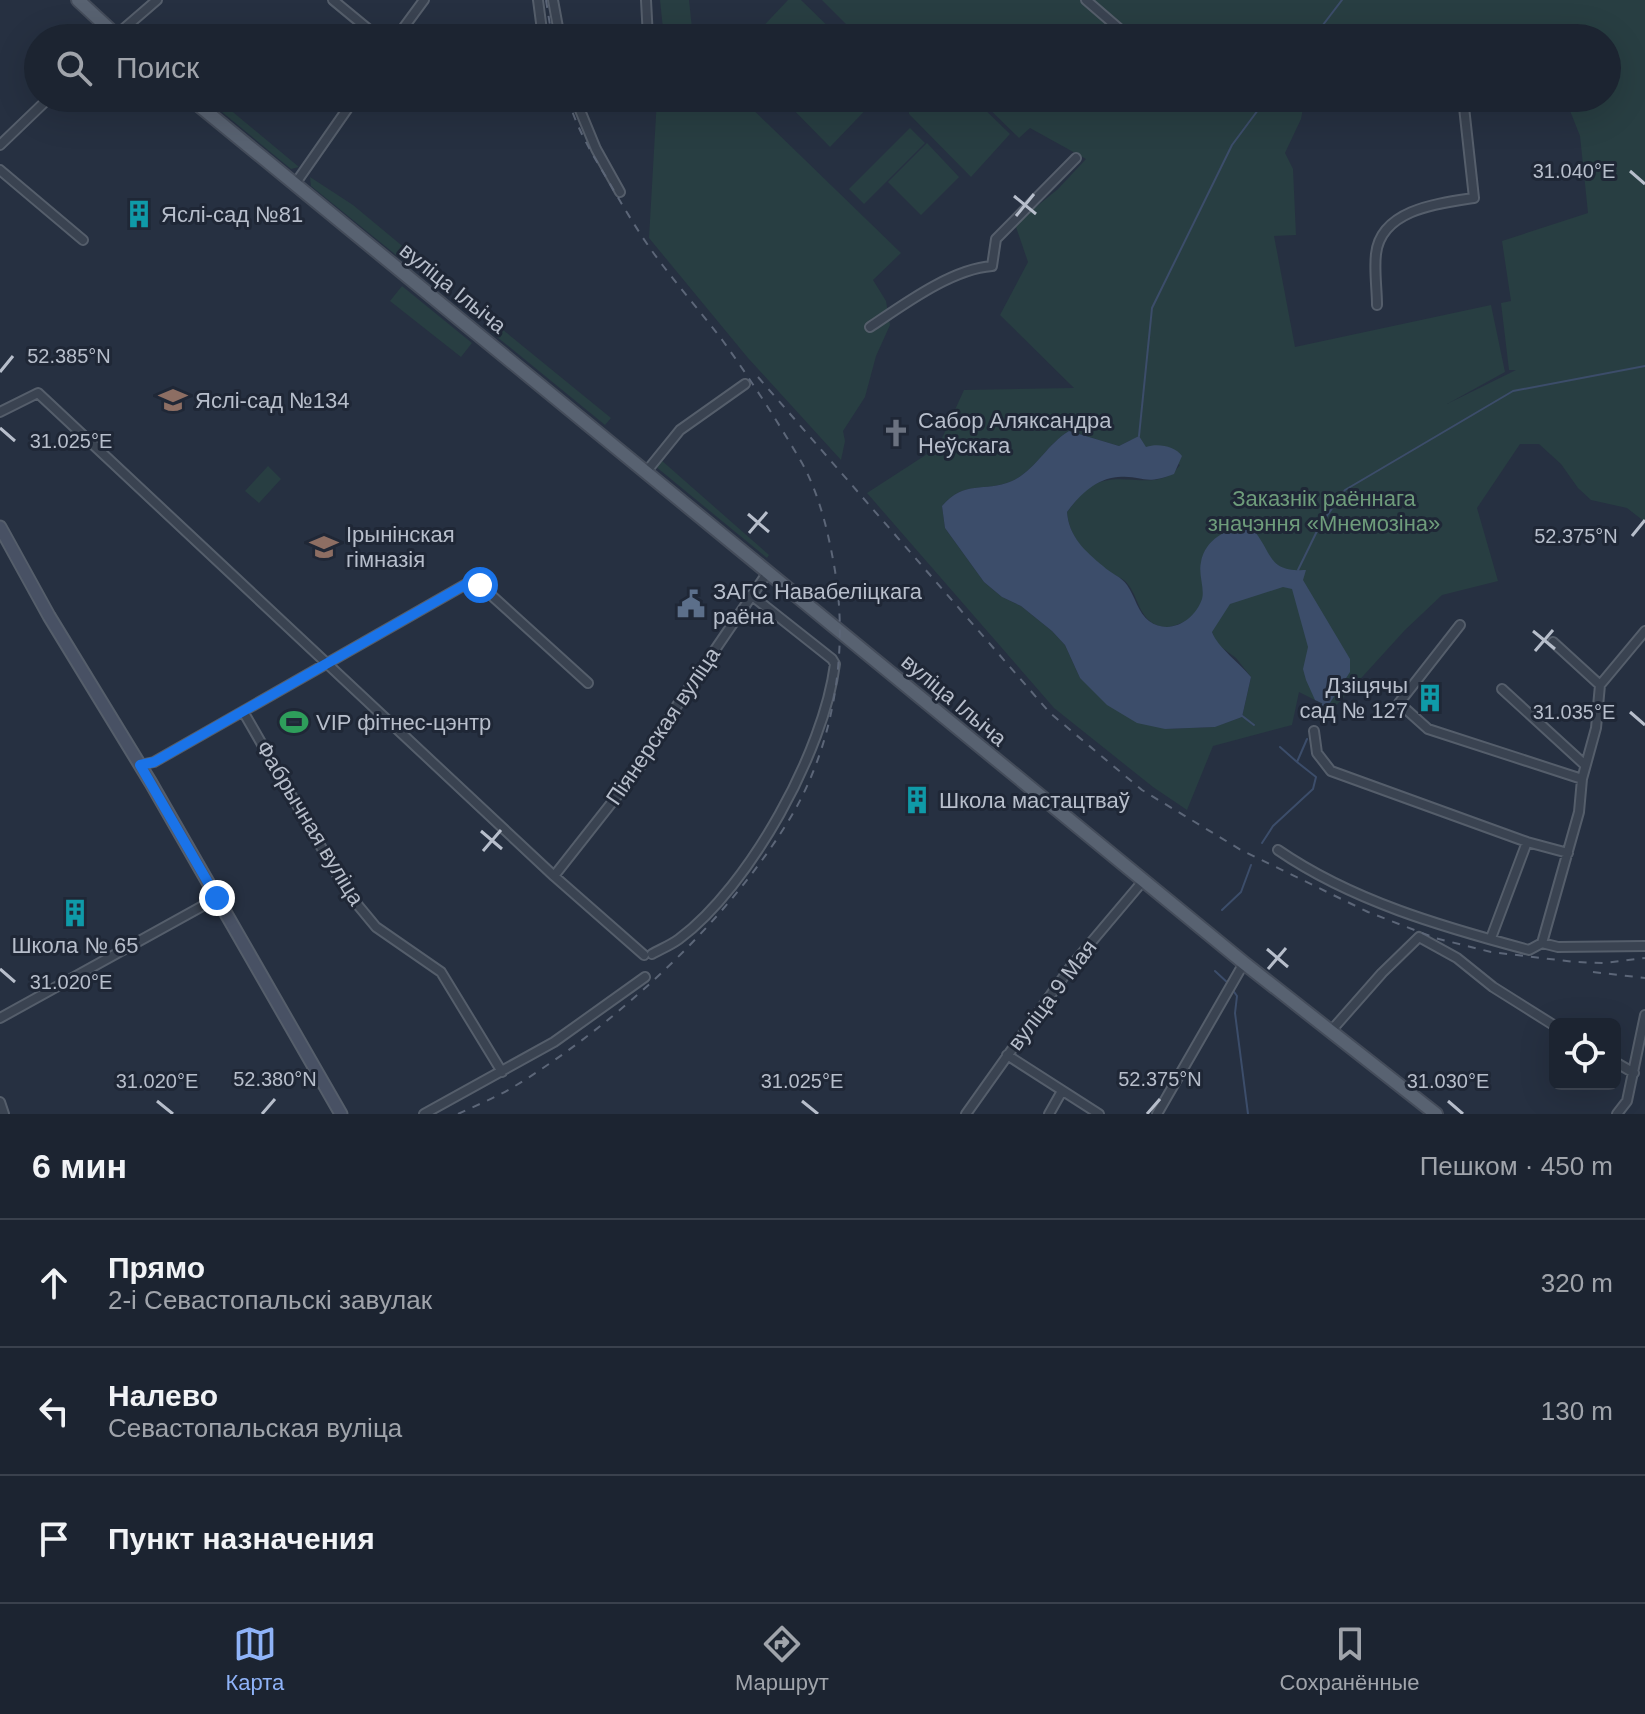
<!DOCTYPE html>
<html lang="ru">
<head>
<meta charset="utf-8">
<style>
	:root { --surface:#1c2431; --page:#252c39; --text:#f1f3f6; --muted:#a0a4ab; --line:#3a414d; --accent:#8fb3f8 }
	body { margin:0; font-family:Arial,sans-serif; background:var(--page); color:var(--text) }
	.controls { position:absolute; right:24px; bottom:24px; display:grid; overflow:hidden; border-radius:12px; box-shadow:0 8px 32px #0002 }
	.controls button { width:72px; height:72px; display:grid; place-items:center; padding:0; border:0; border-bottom:2px solid var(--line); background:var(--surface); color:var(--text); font:40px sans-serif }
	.stop { position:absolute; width:24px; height:24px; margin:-18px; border:6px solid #1a73e8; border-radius:50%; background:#fff }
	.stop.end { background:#1a73e8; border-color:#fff; box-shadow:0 2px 8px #0008 }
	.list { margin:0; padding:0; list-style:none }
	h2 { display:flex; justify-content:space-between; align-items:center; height:104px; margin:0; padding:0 32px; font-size:34px }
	h2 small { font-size:26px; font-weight:400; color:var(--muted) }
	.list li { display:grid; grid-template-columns:52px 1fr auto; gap:24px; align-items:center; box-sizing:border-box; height:128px; padding:0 32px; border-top:2px solid var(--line) }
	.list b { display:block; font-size:30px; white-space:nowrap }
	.list p { margin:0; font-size:26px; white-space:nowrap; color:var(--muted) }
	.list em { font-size:26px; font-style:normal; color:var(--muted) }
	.icon { flex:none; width:44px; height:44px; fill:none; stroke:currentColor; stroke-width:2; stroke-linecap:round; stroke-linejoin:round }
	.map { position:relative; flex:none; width:1645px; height:1114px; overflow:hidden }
	.search { position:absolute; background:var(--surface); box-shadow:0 8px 32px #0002; left:24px; right:24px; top:24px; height:88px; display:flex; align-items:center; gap:20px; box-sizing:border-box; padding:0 28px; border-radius:44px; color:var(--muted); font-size:30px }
	.sheet { height:488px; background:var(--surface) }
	nav { display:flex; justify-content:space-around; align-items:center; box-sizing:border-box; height:112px; border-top:2px solid var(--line); background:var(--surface); font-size:22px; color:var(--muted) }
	nav a { display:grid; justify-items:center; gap:4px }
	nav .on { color:var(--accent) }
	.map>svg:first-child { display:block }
	.green { fill:#283e42; fill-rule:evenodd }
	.water { fill:#3c4d6a }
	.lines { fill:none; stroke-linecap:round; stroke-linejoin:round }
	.stream { stroke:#3c4d6a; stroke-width:2 }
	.street-casing { stroke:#555e6b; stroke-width:12 }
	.secondary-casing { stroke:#555e6b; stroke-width:15 }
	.primary-casing { stroke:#444c5a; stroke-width:16 }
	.street { stroke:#3a4351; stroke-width:8 }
	.secondary { stroke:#485164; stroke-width:11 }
	.primary { stroke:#586271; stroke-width:12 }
	.rail { stroke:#5c6678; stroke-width:2; stroke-dasharray:8 8; stroke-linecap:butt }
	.route { stroke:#1a73e8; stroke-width:10 }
	.ticks { fill:none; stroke:#b7becb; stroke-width:3 }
	.labels { text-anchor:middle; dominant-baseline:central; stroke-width:6; stroke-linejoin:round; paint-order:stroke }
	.poi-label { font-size:22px; fill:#b7becb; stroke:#1f2736; text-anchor:start }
	.street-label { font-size:22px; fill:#b7becb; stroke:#1f2736 }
	.park-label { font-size:22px; fill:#6e9c7b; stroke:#1f2736 }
	.ticks-label { font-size:20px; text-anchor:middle; fill:#b7becb; stroke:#1f2736; stroke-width:6; stroke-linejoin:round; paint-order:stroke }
</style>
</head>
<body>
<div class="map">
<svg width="1645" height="1114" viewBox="0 0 1645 1114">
	<rect width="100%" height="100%" fill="#263041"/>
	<path class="green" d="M660 0H689L693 38H664Z
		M788 0H801L840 38H752Z
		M822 0H1645V522L1627 508 1591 500 1578 488 1561 464 1539 444H1520L1477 508 1498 581 1442 595 1405 630 1333 709 1299 692 1292 725 1213 746 1187 810 1153 787 1054 708 867 493 938 447 964 390 1074 388 1000 315 1028 262 1015 224 1058 189 1086 159 1030 128 1019 138 978 98H1305L1301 119 1285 153 1293 169 1296 235 1274 236 1295 347 1491 305 1505 372 1447 404 1516 370H1509L1501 303 1511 301 1502 241 1588 213 1580 136 1565 98H1607V38H860ZM1069 431 1119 446 1131 440 1180 465C1156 498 1117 463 1084 491 1078 497 1073 505 1067 512 1069 538 1088 557 1110 572 1114 575 1122 578 1126 582 1139 596 1138 619 1159 626 1171 630 1184 622 1194 616L1212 632 1216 643 1236 658 1251 677 1242 717 1214 727 1165 729 1080 678 1065 645 1052 631 1021 606 1002 597 984 582 945 528 942 506C965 479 983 493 1012 481 1036 470 1046 445 1069 431Z
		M205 98H216L299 167 291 169Z
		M657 98H741L901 253 873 280 886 301 890 325 876 356 865 397 843 431 845 441 841 460 748 358 649 238Z
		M782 98H877L830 147Z
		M908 98H973L1010 134 971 177 909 114Z
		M910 128 925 143 864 204 849 189Z
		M927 143 959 177 921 215 888 182Z
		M310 177 353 205 424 264 412 268 311 186Z
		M402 286 472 343 461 357 390 301Z
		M497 325 611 418 605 425 491 332Z
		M660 459 769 555 767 558 655 466Z
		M268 466 281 479 259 503 245 491Z"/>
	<path class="water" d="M1069 431 1119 446 1139 436 1146 447C1158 443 1175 446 1182 456L1174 474C1143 486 1144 475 1118 477 1095 479 1080 495 1067 512 1069 537 1085 551 1103 566 1110 573 1122 577 1127 585 1135 596 1138 613 1149 621 1170 636 1195 620 1202 599 1205 589 1198 574 1201 562 1205 539 1229 526 1251 527 1274 553 1266 572 1306 570L1303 580 1350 659V672L1328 706 1315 700 1306 680 1303 669 1308 647 1292 589 1283 587 1230 604 1212 632C1218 648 1239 662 1251 677L1242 717 1215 727 1165 729 1137 723 1107 705 1080 678 1065 645 1052 631 1021 606 1002 597 984 582 945 528 942 506C965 479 983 493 1012 481 1036 470 1046 445 1069 431Z"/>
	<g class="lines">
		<path class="stream" d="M1313 38 1342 0
			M1139 436 1152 308 1232 145 1267 98
			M1298 570 1319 527 1345 490 1513 391 1645 366
			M1241 715 1254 725
			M1318 718 1323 704
			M1280 747 1297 762
			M1262 843 1273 826 1313 789 1316 777 1297 762 1307 739
			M1222 910 1241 892 1251 865
			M1215 971 1229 984
			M1232 989 1237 996 1235 1013 1248 1114"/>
		<defs>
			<path id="street" d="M333 0 379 38
				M538 0 543 38
				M553 0 560 38
				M646 0 648 38
				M1086 0 1130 38
				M113 38 157 0
				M396 38 424 0
				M575 98 596 149 620 192
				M0 145 49 98
				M0 170 83 240
				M295 184 355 98
				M1377 305C1377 289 1374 270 1376 254 1381 209 1440 203 1474 198L1463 98
				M870 327C903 305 951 269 992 266L996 239 1076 158
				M0 412 38 393 554 876 644 955
				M646 472 680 430 745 384
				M1460 625 1399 703 1428 729 1582 779
				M1553 642 1600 685
				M1502 689 1585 765
				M244 713 347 892 376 927 441 972 502 1072
				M1314 731 1317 753 1331 771 1527 842 1568 853
				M140 765 154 762 468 583 480 585 588 683
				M1278 850C1352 901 1443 927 1529 950L1542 943 1558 947 1645 946
				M554 876 643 763 674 710 768 572
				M1491 938 1527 842
				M1542 943 1579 812 1582 779 1596 728 1600 685 1645 631
				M652 954C661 949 671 945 679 939 750 886 824 751 835 664L832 659 751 595
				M0 1018 217 898
				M1330 1032 1382 973 1419 937 1457 958 1493 987 1555 1026
				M1007 1055 1099 1114
				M1615 1062 1634 1073
				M0 1102 4 1114
				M424 1114 554 1042 645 977
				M966 1114 1072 965 1143 881
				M1049 1114 1062 1091
				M1157 1114 1244 963
				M1617 1114 1627 1101 1645 1015"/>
			<path id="secondary" d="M0 527 49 616 151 783 341 1114"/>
			<path id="primary" d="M78 0 119 38
				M190 98 1244 963 1436 1114"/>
		</defs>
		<use href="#street" class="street-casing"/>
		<use href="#secondary" class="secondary-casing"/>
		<use href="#primary" class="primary-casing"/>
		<use href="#street" class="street"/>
		<use href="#secondary" class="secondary"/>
		<use href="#primary" class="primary"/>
		<path class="rail" d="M546 0 552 38
			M758 377 1050 713 1142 790 1241 850 1368 912 1435 938 1491 952 1575 962 1604 963 1645 958
			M1593 972 1645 978
			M458 1114C477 1105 497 1097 515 1086 618 1023 730 919 792 815 835 742 849 647 834 565 828 531 819 494 802 463 778 422 751 380 723 341 704 316 683 292 664 267 642 239 624 208 606 177 591 152 576 127 568 98"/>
	</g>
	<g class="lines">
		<path class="route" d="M217 898 140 765 154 762 468 583 480 585"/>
	</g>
	<path class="ticks" d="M1630 171 1645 184M1014 196 1036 214M1016 216 1034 194M0 372 13 356M0 428 15 441M748 514 769 532M749 533 767 512M1632 536 1645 520M1533 631 1555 649M1535 651 1553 630M1630 712 1645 725M481 831 502 849M483 851 501 830M1267 949 1288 967M0 969 15 982M1268 969 1286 948M157 1101 173 1114M802 1101 818 1114M1448 1101 1463 1114M262 1114 275 1099M1147 1114 1160 1099"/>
	<defs>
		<symbol id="building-bare" viewBox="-9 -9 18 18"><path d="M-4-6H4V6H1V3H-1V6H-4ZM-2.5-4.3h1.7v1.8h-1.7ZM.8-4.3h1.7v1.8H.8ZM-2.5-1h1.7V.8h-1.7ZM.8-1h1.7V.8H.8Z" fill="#0f9aa8" stroke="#1f2736" stroke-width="2.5" paint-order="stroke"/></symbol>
		<symbol id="school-bare" viewBox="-9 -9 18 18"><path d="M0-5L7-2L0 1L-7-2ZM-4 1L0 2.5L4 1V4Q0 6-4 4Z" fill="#8d6e63" stroke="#1f2736" stroke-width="2.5" paint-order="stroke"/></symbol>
		<symbol id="church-bare" viewBox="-9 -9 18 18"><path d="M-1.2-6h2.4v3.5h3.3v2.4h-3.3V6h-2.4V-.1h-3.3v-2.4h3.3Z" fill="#6b7280" stroke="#1f2736" stroke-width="2.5" paint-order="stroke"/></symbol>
		<symbol id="civic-bare" viewBox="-9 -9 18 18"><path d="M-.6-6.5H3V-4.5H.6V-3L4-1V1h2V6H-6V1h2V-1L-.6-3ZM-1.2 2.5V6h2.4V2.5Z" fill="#5c6f8a" stroke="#1f2736" stroke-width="2.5" paint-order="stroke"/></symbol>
		<symbol id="stadium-bare" viewBox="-9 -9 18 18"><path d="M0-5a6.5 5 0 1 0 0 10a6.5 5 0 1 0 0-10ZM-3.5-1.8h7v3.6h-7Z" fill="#2e9e5b" stroke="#1f2736" stroke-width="2.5" paint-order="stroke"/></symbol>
	</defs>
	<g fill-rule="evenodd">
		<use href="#building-bare" x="119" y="194" width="40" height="40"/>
		<use href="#school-bare" x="153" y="380" width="40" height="40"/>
		<use href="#church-bare" x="876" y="413" width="40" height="40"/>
		<use href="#school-bare" x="304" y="527" width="40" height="40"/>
		<use href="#civic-bare" x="671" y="584" width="40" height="40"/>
		<use href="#building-bare" x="1410" y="678" width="40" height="40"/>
		<use href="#stadium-bare" x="274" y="702" width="40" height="40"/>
		<use href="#building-bare" x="897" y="780" width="40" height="40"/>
		<use href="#building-bare" x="55" y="893" width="40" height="40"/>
	</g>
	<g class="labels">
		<g class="poi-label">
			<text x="161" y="214">Яслі-сад №81</text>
			<text x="195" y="400">Яслі-сад №134</text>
			<text x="918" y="420">Сабор Аляксандра<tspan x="918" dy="25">Неўскага</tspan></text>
			<text x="346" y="534">Ірынінская<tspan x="346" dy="25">гімназія</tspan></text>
			<text x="713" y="591">ЗАГС Навабеліцкага<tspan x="713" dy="25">раёна</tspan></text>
			<text x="1408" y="685" text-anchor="end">Дзіцячы<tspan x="1408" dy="25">сад № 127</tspan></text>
			<text x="316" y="722">VIP фітнес-цэнтр</text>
			<text x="939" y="800">Школа мастацтваў</text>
			<text x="75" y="945" text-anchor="middle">Школа № 65</text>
		</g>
		<g class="street-label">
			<text transform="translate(453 288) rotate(39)">вуліца Ільіча</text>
			<text transform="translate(954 700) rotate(40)">вуліца Ільіча</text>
			<text transform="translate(663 726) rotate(-56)">Піянерская вуліца</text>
			<text transform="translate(310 823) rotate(59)">Фабрычная вуліца</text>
			<text transform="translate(1052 995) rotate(-53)">вуліца 9 Мая</text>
		</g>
		<g class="park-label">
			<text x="1324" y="498">Заказнік раённага<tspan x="1324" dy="25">значэння «Мнемозіна»</tspan></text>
		</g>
	</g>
	<g class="ticks-label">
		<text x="1574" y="178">31.040°E</text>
		<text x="69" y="363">52.385°N</text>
		<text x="71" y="448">31.025°E</text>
		<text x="1576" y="543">52.375°N</text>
		<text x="1574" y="719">31.035°E</text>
		<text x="71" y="989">31.020°E</text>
		<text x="275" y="1086">52.380°N</text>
		<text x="1160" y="1086">52.375°N</text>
		<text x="157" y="1088">31.020°E</text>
		<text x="802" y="1088">31.025°E</text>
		<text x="1448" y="1088">31.030°E</text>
	</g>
</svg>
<div class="controls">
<button><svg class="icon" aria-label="locate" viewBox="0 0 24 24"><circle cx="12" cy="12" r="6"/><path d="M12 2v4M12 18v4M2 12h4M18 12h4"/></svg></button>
</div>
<div class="stop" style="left:480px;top:585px"></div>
<div class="stop end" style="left:217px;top:898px"></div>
<div class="search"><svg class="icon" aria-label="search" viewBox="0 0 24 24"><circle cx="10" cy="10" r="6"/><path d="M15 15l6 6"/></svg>Поиск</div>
</div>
<section class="sheet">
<h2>6 мин<small>Пешком · 450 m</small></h2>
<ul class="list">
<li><svg class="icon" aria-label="ahead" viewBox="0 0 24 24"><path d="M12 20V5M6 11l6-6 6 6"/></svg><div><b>Прямо</b><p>2-і Севастопальскі завулак</p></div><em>320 m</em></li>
<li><svg class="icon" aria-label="left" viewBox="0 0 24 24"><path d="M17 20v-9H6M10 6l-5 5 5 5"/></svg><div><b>Налево</b><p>Севастопальская вуліца</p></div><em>130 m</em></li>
<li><svg class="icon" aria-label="arrive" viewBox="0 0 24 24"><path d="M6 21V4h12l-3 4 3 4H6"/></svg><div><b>Пункт назначения</b></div></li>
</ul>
</section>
<nav>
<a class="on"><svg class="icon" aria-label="map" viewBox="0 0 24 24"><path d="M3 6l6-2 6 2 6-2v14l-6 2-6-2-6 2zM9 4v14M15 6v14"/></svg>Карта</a>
<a><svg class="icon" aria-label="directions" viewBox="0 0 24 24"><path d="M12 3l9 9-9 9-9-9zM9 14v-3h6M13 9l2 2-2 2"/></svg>Маршрут</a>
<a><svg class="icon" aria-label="saved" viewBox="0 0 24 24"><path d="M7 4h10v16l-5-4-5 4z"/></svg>Сохранённые</a>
</nav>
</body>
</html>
